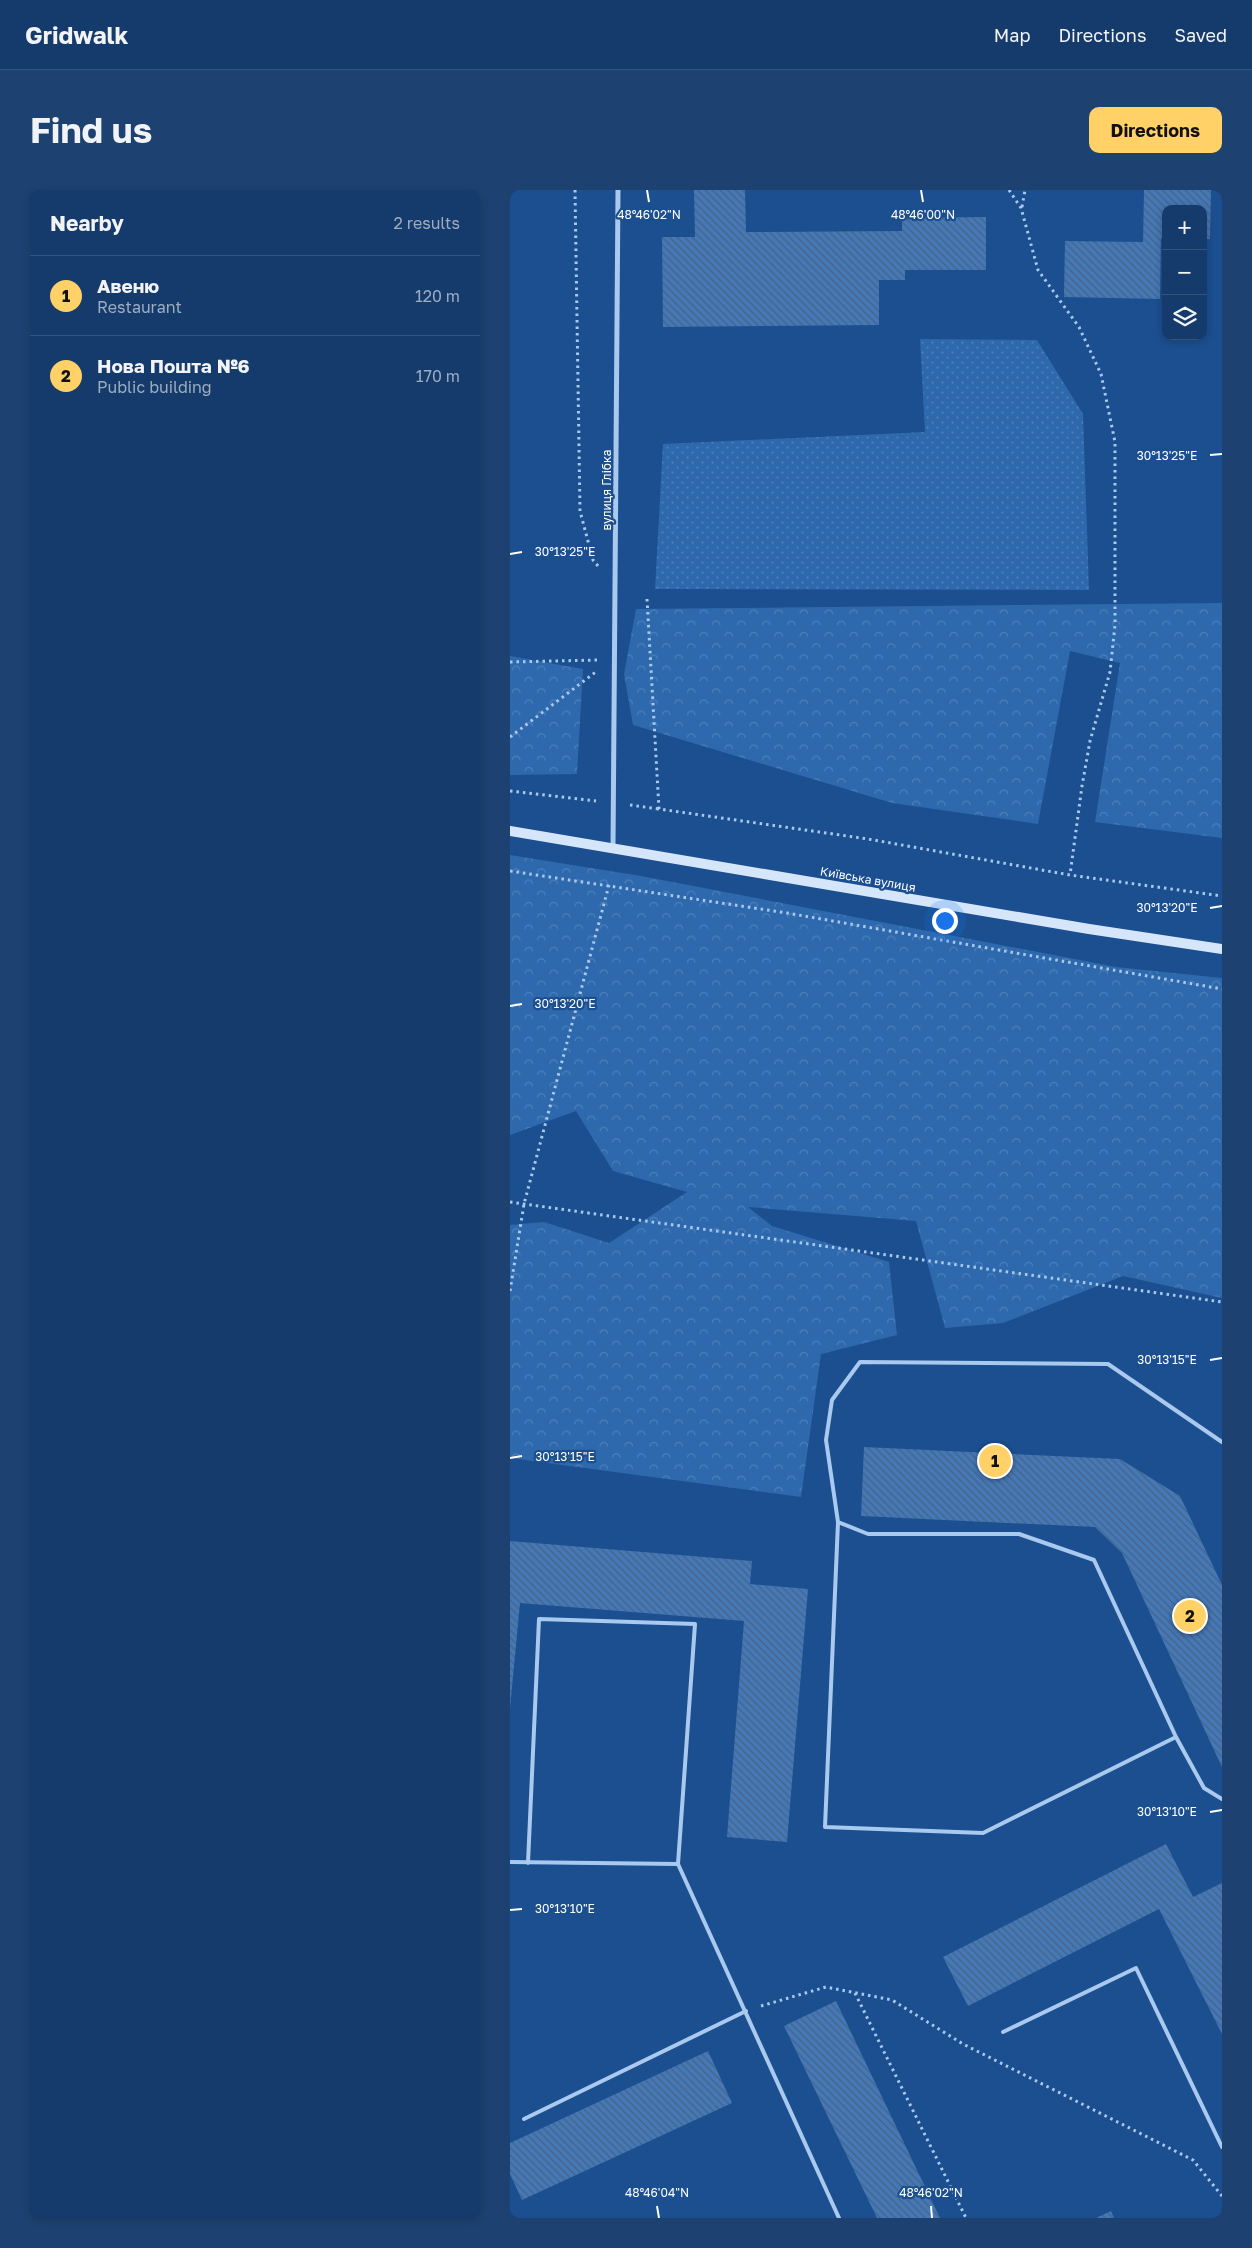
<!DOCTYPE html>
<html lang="en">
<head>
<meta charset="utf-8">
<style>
	:root { --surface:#143b6b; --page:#1d4271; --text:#f1f3f6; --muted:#9dadc1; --line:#33557e; --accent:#ffd166 }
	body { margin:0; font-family:"Golos Text",sans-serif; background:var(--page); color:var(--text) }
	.controls { position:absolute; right:15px; top:15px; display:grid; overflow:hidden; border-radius:10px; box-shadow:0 2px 8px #0003 }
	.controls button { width:45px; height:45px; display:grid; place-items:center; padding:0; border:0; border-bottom:1px solid var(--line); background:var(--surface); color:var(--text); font:25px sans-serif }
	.you { position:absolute; left:434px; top:730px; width:18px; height:18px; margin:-12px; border:4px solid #fff; border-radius:50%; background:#1a73e8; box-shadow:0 0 0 8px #1a73e833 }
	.badge { display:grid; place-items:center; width:32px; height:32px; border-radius:50%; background:var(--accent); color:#111; font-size:16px; font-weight:700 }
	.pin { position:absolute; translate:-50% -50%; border:2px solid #fff; box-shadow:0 1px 5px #0006 }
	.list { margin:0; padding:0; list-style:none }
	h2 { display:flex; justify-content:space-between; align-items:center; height:65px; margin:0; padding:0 20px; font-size:21px }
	h2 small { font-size:16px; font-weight:400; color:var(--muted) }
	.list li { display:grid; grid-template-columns:32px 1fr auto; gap:15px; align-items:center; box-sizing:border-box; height:80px; padding:0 20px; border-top:1px solid var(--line) }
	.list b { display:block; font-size:19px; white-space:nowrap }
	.list p { margin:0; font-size:16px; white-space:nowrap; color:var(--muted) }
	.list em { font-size:16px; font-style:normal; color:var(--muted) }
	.icon { flex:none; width:28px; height:28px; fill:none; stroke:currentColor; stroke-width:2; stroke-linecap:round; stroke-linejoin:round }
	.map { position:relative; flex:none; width:712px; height:2028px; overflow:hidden; border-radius:10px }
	header { display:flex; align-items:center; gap:30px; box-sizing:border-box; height:70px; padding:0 25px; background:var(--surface); border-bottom:1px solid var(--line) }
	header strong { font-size:24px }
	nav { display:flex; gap:28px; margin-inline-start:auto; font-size:18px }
	.intro { display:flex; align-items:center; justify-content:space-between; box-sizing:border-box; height:120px; padding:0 30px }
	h1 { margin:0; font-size:35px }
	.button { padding:12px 22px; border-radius:10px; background:var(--accent); color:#111; font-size:18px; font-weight:700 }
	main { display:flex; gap:30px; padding:0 30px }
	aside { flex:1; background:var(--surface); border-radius:10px; box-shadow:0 2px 8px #0003 }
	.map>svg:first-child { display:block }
	.grass { fill:url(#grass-dots) }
	.forest { fill:url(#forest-crowns) }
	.building { fill:url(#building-back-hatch) }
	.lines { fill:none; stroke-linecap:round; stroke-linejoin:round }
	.path { stroke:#a9c9ee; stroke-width:3; stroke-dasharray:2.5 4; stroke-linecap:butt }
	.service { stroke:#a9c9ee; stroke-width:4 }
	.minor { stroke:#a9c9ee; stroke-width:5 }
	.secondary { stroke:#d6e6fa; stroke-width:10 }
	.ticks { fill:none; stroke:#fff; stroke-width:2 }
	.labels { text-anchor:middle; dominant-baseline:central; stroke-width:4.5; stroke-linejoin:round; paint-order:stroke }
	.street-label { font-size:12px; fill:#fff; stroke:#1b4f8f }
	.ticks-label { font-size:12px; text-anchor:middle; fill:#fff; stroke:#1b4f8f; stroke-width:4.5; stroke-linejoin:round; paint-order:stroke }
</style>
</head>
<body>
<header>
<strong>Gridwalk</strong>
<nav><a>Map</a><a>Directions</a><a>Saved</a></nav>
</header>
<div class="intro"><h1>Find us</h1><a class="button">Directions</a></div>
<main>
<aside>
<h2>Nearby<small>2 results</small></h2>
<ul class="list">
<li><span class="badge">1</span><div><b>Авеню</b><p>Restaurant</p></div><em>120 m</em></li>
<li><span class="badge">2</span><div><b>Нова Пошта №6</b><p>Public building</p></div><em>170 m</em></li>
</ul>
</aside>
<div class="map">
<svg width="712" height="2028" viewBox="0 0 712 2028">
	<defs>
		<pattern id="grass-dots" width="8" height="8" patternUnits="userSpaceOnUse" patternTransform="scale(1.25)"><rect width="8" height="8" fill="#2e69ad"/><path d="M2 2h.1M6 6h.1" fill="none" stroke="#4d80b9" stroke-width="1.8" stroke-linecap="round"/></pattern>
		<pattern id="forest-crowns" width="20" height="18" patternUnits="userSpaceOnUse" patternTransform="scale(1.25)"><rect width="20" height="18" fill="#2e69ad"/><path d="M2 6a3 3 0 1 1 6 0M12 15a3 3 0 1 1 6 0" fill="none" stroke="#4d80b9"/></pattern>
		<pattern id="building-back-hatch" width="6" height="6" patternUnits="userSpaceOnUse" patternTransform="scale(1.25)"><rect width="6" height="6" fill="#4478b7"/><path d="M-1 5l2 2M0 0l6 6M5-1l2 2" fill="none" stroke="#486282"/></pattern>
	</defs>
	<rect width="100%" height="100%" fill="#1b4f8f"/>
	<path class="grass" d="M410 149 527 150 573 224 579 400 145 399 153 254 415 242Z"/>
	<path class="forest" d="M712 413V648L585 632 610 473 560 461 528 634 382 613 123 535 114 484 126 419Z
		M0 466 73 479 67 584 0 585Z
		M0 665 131 686 606 777 712 788V1108L613 1086 493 1133 435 1138 406 1031 238 1017 262 1036 379 1072 387 1145 311 1164 291 1307 0 1268V1035L34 1032 99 1053 177 1002 103 981 66 921 0 945Z"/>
	<path class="building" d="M184 0H235L236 42 392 41V28L476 27V80H395V90H369V135L153 137 152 47H185Z
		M634 0H701L700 49H693V19H656V48H651L650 109 554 107 555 51 633 52Z
		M354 1257 610 1269 670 1306 712 1395V1577L612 1363 585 1337 351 1326Z
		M0 1351 242 1371 240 1394 298 1399 277 1652 217 1647 234 1431 10 1413 0 1518Z
		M656 1654 683 1707 712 1693V1844L649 1719 458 1816 433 1767Z
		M326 1811 430 2028H367L274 1836Z
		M198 1861 222 1913 12 2010 0 1984V1953Z
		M601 2021 604 2028H586Z"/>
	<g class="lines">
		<path class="path" d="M65 0 70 321 83 370 88 376
			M499 0 511 18 528 80 569 137 591 184 605 252V435L600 482 580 551 572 596 560 685
			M512 17 515 0
			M137 409 149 619 358 649 560 685 712 706
			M0 472 88 470
			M0 547 87 481
			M0 601 86 611
			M120 615 149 619
			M0 681 277 723 712 799
			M0 1012 712 1112
			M0 1101 14 1014 99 695
			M345 1803 456 2028
			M251 1816 316 1797 382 1810 453 1854 683 1970 712 2006"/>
		<path class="service" d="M712 1252 598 1174 350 1172 322 1210 316 1250 328 1332 358 1344H509L584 1370 666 1547 694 1598 712 1609
			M328 1332 315 1637 473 1643 666 1547
			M0 1672 168 1674
			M18 1673 29 1429 185 1434 168 1674 329 2028
			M493 1842 626 1778 712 1957
			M14 1929 236 1821"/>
		<path class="minor" d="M103 659 108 0"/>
		<path class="secondary" d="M0 641 579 739 712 759"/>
	</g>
	<path class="ticks" d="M137 0 139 12M411 0 413 12M700 265 712 264M0 364 12 362M700 718 712 716M0 816 12 814M700 1170 712 1168M0 1268 12 1266M700 1622 712 1620M0 1720 12 1719M147 2016 149 2028M421 2016 422 2028"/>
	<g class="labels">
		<g class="street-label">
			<text transform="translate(96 300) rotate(-90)">вулиця Глібка</text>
			<text transform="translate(358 689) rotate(10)">Київська вулиця</text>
		</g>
	</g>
	<g class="ticks-label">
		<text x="139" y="29">48°46'02"N</text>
		<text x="413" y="29">48°46'00"N</text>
		<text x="657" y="270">30°13'25"E</text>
		<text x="55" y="366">30°13'25"E</text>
		<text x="657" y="722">30°13'20"E</text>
		<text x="55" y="818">30°13'20"E</text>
		<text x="657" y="1174">30°13'15"E</text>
		<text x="55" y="1271">30°13'15"E</text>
		<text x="657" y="1626">30°13'10"E</text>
		<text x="55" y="1723">30°13'10"E</text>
		<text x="147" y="2007">48°46'04"N</text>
		<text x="421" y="2007">48°46'02"N</text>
	</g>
</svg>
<div class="controls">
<button>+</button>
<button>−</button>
<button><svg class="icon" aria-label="layers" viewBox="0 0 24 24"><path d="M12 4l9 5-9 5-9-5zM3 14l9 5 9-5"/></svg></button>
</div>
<div class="you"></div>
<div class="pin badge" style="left:485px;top:1271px">1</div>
<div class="pin badge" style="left:680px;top:1426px">2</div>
</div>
</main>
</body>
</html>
